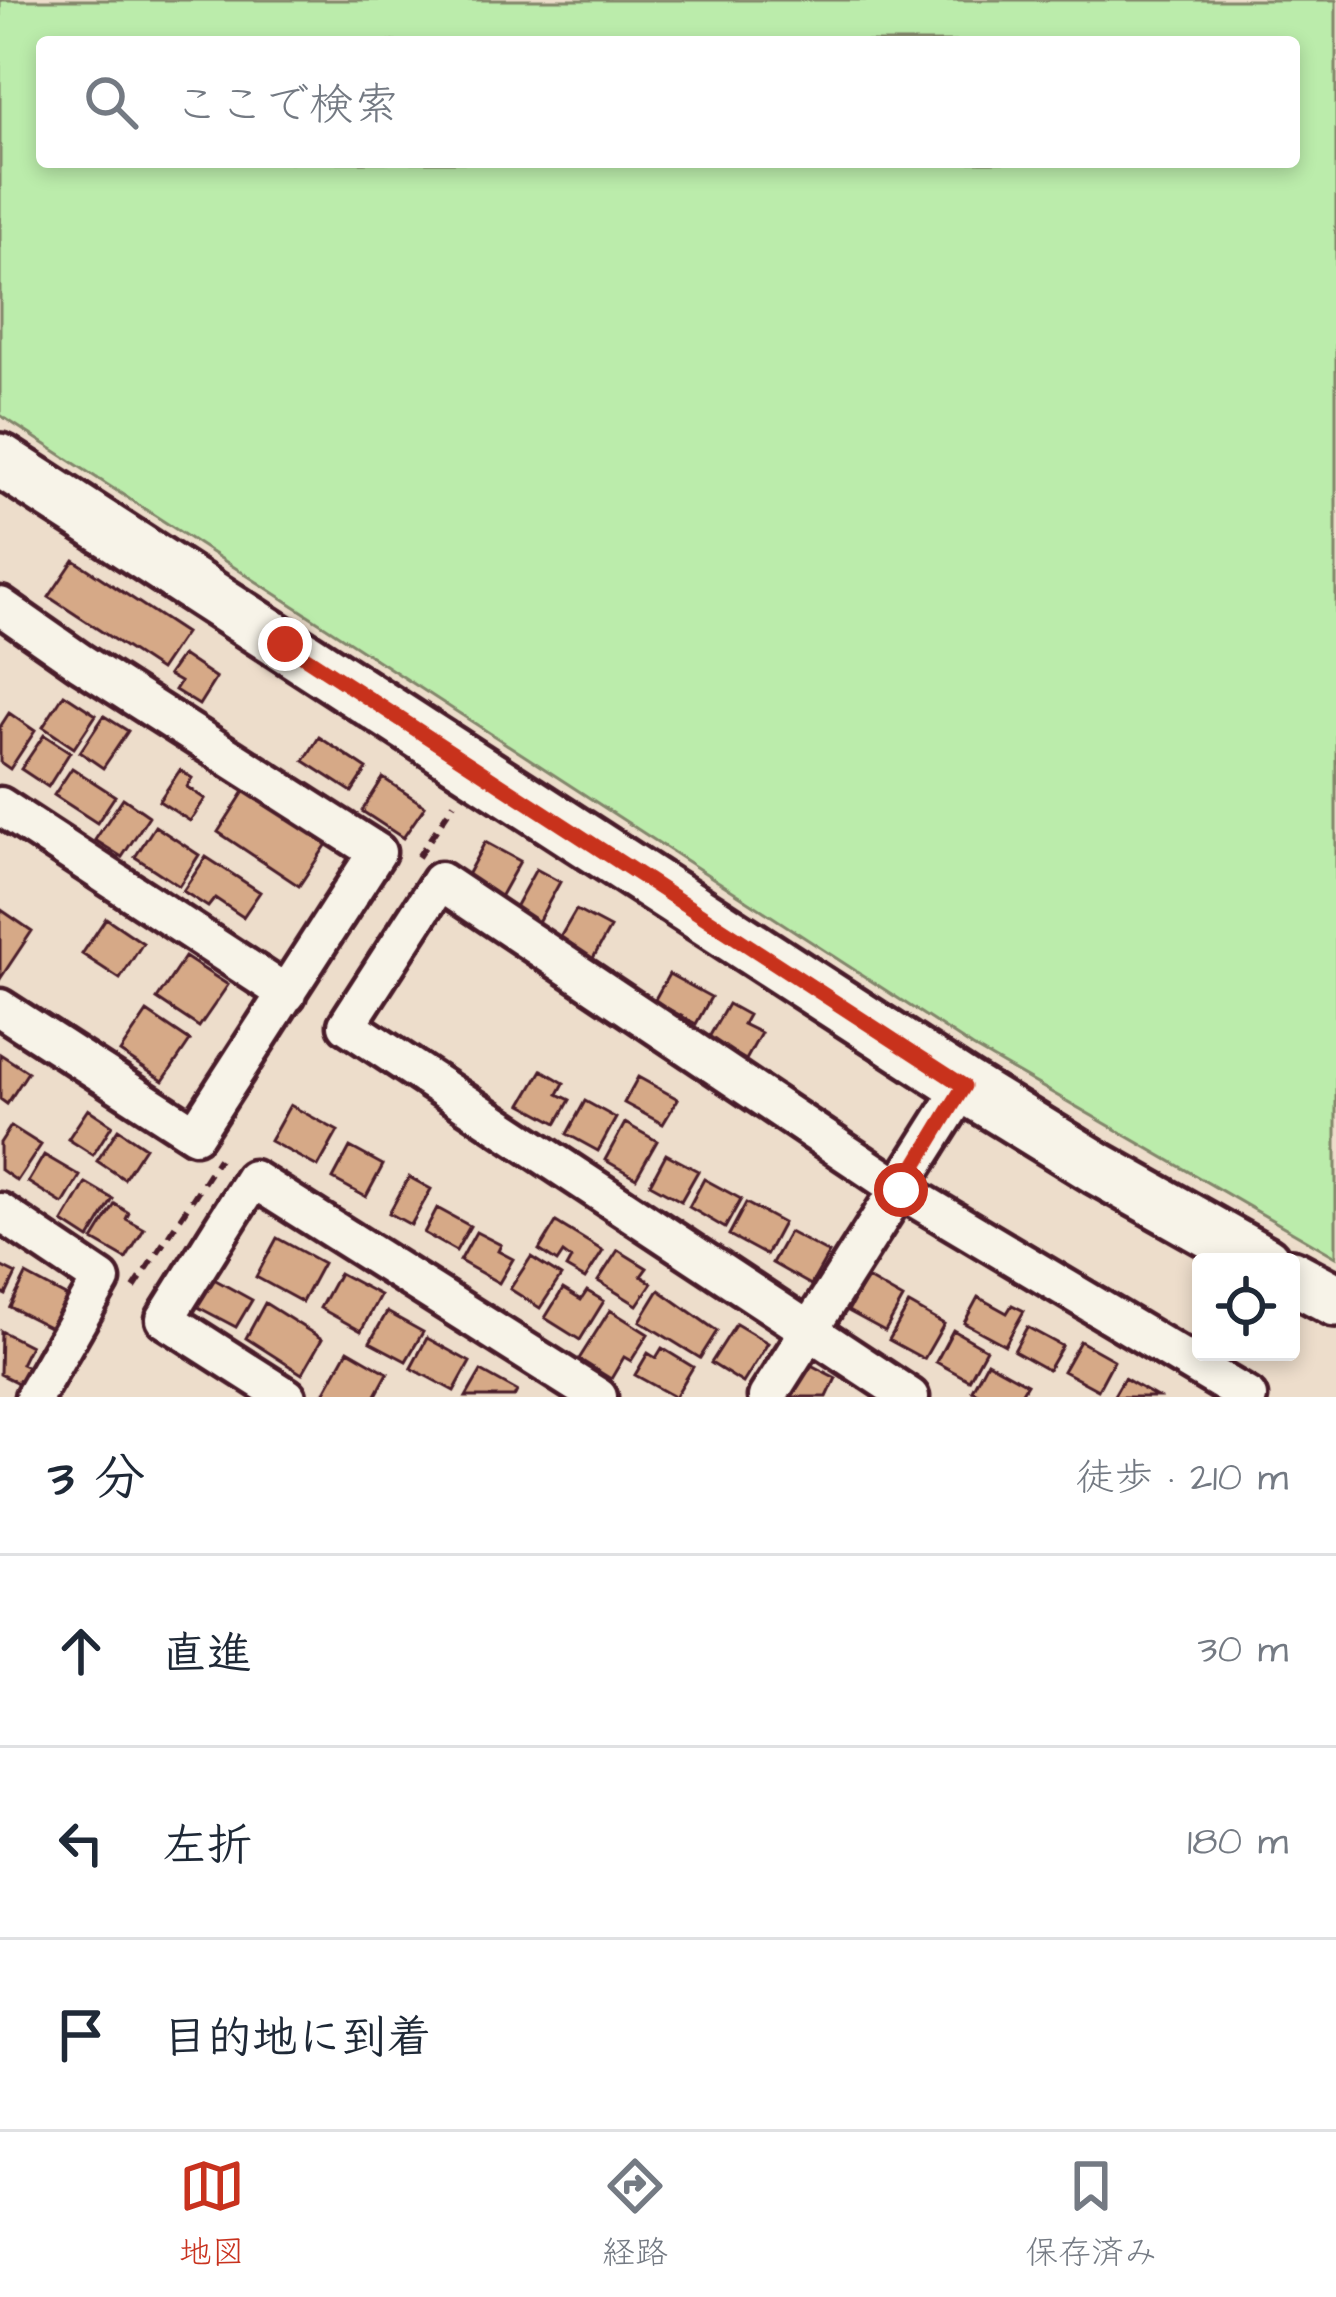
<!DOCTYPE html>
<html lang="ja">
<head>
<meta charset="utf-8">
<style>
	:root { --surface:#fff; --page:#f6f6f7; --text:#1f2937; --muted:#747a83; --line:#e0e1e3; --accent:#c8321e }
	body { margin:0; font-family:"Architects Daughter","Klee One",sans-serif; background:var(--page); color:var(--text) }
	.controls { position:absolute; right:36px; bottom:36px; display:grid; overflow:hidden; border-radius:12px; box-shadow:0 6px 18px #0003 }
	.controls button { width:108px; height:108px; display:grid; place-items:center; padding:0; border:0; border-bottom:3px solid var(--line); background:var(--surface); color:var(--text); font:60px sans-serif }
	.stop { position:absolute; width:36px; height:36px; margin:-27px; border:9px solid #c8321e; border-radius:50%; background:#fff }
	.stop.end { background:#c8321e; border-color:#fff; box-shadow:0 3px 12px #0008 }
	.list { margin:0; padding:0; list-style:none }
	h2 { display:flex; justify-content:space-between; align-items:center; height:156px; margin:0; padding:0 48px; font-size:51px }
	h2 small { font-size:39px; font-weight:400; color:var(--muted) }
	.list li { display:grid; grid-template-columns:78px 1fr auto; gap:36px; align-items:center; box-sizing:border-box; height:192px; padding:0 48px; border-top:3px solid var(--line) }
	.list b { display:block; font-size:45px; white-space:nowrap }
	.list em { font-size:39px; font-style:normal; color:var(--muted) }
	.icon { flex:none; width:66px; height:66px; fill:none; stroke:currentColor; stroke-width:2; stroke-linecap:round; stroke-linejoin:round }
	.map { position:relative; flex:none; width:1336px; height:1397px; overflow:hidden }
	.search { position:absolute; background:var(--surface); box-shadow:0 6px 18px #0003; left:36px; right:36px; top:36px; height:132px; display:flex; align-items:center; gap:30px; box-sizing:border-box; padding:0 42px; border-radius:12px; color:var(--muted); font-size:45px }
	.sheet { height:732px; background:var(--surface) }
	nav { display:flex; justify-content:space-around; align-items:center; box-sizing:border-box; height:168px; border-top:3px solid var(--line); background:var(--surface); font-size:33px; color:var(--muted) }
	nav a { display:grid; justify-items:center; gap:6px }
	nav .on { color:var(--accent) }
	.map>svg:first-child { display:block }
	.green { fill:#bbecab; stroke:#82866b; stroke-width:3; fill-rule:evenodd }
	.building { fill:#d6a987; stroke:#4a1f2b; stroke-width:3 }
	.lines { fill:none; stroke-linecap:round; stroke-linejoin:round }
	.street-casing { stroke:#4a1f2b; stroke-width:45 }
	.secondary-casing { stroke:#4a1f2b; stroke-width:60 }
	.path { stroke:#4a1f2b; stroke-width:6; stroke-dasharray:12 9; stroke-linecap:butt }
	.street { stroke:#f7f3e8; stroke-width:36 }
	.secondary { stroke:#f7f3e8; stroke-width:51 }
	.route { stroke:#c8321e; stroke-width:15 }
</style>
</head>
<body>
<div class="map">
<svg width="1336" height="1397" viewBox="0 0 1336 1397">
	<rect width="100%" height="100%" fill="#edddcb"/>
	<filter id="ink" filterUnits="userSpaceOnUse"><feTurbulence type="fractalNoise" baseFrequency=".00833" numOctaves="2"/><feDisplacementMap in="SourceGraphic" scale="24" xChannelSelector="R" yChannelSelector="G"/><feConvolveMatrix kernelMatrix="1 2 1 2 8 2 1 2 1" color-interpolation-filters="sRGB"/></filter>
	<g filter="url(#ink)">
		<path class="green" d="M0 0H1336V1257L973 1047 0 415ZM42 42H1294V162H42Z"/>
		<path class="building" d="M74 560 185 633 160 670 49 597Z
			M182 655 216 678 199 705 175 690 180 682 168 675Z
			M64 694 96 715 74 748 43 727Z
			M9 713 35 731 10 769 0 762V727Z
			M104 716 128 731 103 768 80 752Z
			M44 735 70 752 48 787 21 769Z
			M319 737 367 769 352 792 304 761Z
			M72 768 115 796 97 823 54 795Z
			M180 770 192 778 187 787 205 799 190 821 159 801Z
			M383 778 425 806 403 838 362 811Z
			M245 790 327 844 299 886 218 832Z
			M123 798 149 816 122 857 95 840Z
			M155 826 199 855 179 886 135 857Z
			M485 842 520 861 495 906 461 886Z
			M206 857 260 892 243 917 215 898 208 907 183 891Z
			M536 869 560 882 538 922 514 909Z
			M0 909 32 931 0 979Z
			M576 910 610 928 592 960 558 941Z
			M106 918 143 943 120 979 82 954Z
			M185 957 228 985 199 1027 157 999Z
			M669 974 711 997 696 1024 654 1001Z
			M728 1004 748 1015 743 1024 761 1033 746 1060 708 1039Z
			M147 1012 190 1041 163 1081 120 1052Z
			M0 1054 28 1072 7 1104 0 1099Z
			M542 1070 564 1083 558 1094 570 1100 557 1123 522 1104Z
			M638 1077 678 1099 663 1124 624 1103Z
			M585 1101 616 1118 598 1151 567 1134Z
			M290 1105 338 1131 318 1167 270 1141Z
			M88 1109 112 1125 93 1155 68 1139Z
			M625 1123 657 1141 636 1178 605 1160Z
			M11 1126 41 1145 17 1181 0 1169V1143Z
			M118 1129 145 1147 124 1179 97 1161Z
			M350 1147 383 1165 366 1197 333 1179Z
			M666 1154 698 1171 681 1201 650 1184Z
			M44 1155 80 1176 63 1204 28 1182Z
			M409 1177 431 1189 411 1225 389 1213Z
			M704 1179 741 1199 725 1228 689 1207Z
			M86 1183 113 1199 89 1239 63 1222Z
			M746 1203 783 1223 766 1255 729 1235Z
			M115 1204 129 1213 126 1219 144 1229 126 1259 93 1240Z
			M437 1208 470 1226 456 1251 424 1233Z
			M556 1222 603 1251 585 1279 566 1268 571 1259 563 1253 557 1262 539 1250Z
			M476 1232 501 1245 498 1251 513 1259 499 1283 460 1261Z
			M789 1232 829 1253 811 1285 772 1263Z
			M277 1238 323 1263 302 1302 256 1277Z
			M618 1250 647 1268 641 1276 652 1283 637 1305 598 1281Z
			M531 1257 561 1276 540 1308 510 1289Z
			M0 1266 16 1274 6 1295 0 1292Z
			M339 1273 380 1295 361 1331 320 1308Z
			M26 1275 69 1298 53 1329 10 1307Z
			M212 1278 252 1300 236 1327 196 1306Z
			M866 1278 903 1299 885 1331 848 1311Z
			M563 1289 581 1300 587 1291 604 1301 580 1340 545 1318Z
			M659 1290 717 1331 700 1358 640 1321Z
			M978 1297 1007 1313 1012 1305 1024 1311 1005 1345 964 1323Z
			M265 1303 322 1339 302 1374 246 1338Z
			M909 1304 944 1324 924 1359 889 1340Z
			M610 1310 648 1334 631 1361 624 1357 611 1379 579 1359Z
			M387 1312 423 1332 406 1361 370 1342Z
			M736 1324 768 1343 743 1383 711 1363Z
			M1027 1327 1062 1346 1048 1370 1014 1351Z
			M953 1330 986 1349 969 1380 936 1362Z
			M1 1331 30 1346 21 1364 28 1367 20 1384 0 1374Z
			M427 1338 470 1362 454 1391 411 1368Z
			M1080 1341 1114 1360 1098 1390 1063 1371Z
			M662 1348 693 1367 675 1397 635 1375 648 1353 656 1358Z
			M348 1350 388 1373 375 1397 323 1395Z
			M987 1362 1027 1384 1019 1397H986L972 1390Z
			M809 1364 836 1378 827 1397H791Z
			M481 1371 517 1391 514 1397H466Z
			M1124 1378 1157 1397H1113Z"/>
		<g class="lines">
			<defs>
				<path id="street" d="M0 606 80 662 377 852 195 1134 0 1008
					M0 806 287 994
					M0 1212 101 1280 34 1397
					M287 1397 165 1319 253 1179 598 1397
					M767 1397 964 1086
					M910 1397 347 1025 440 881 901 1190 1248 1397"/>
				<path id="secondary" d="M0 460 964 1086 1097 1168 1264 1262
					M1291 1276 1336 1300"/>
			</defs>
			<use href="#street" class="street-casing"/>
			<use href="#secondary" class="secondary-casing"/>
			<path class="path" d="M418 857 454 803
				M134 1288 219 1159"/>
			<use href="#street" class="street"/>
			<use href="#secondary" class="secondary"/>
		</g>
	</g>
	<g class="lines" filter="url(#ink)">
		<path class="route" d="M285 644 964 1086 901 1190"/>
	</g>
</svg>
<div class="controls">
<button><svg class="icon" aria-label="locate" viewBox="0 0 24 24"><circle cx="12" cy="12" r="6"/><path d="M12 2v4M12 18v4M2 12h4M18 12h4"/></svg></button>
</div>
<div class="stop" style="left:901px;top:1190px"></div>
<div class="stop end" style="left:285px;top:644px"></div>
<div class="search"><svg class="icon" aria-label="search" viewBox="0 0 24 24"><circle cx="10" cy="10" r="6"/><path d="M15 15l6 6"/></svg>ここで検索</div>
</div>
<section class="sheet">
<h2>3 分<small>徒歩 · 210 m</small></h2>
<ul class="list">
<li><svg class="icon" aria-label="ahead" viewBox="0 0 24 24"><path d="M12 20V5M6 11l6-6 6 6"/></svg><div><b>直進</b></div><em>30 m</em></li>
<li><svg class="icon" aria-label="left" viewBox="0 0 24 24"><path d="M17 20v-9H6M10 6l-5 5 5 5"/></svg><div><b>左折</b></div><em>180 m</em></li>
<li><svg class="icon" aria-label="arrive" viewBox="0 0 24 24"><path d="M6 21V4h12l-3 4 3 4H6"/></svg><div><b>目的地に到着</b></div></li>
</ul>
</section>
<nav>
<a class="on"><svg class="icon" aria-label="map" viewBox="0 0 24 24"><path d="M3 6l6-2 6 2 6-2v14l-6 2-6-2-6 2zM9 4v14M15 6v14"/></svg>地図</a>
<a><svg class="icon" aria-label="directions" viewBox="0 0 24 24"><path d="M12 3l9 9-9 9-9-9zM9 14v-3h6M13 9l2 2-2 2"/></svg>経路</a>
<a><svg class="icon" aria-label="saved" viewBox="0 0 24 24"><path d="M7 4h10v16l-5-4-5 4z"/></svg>保存済み</a>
</nav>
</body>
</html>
